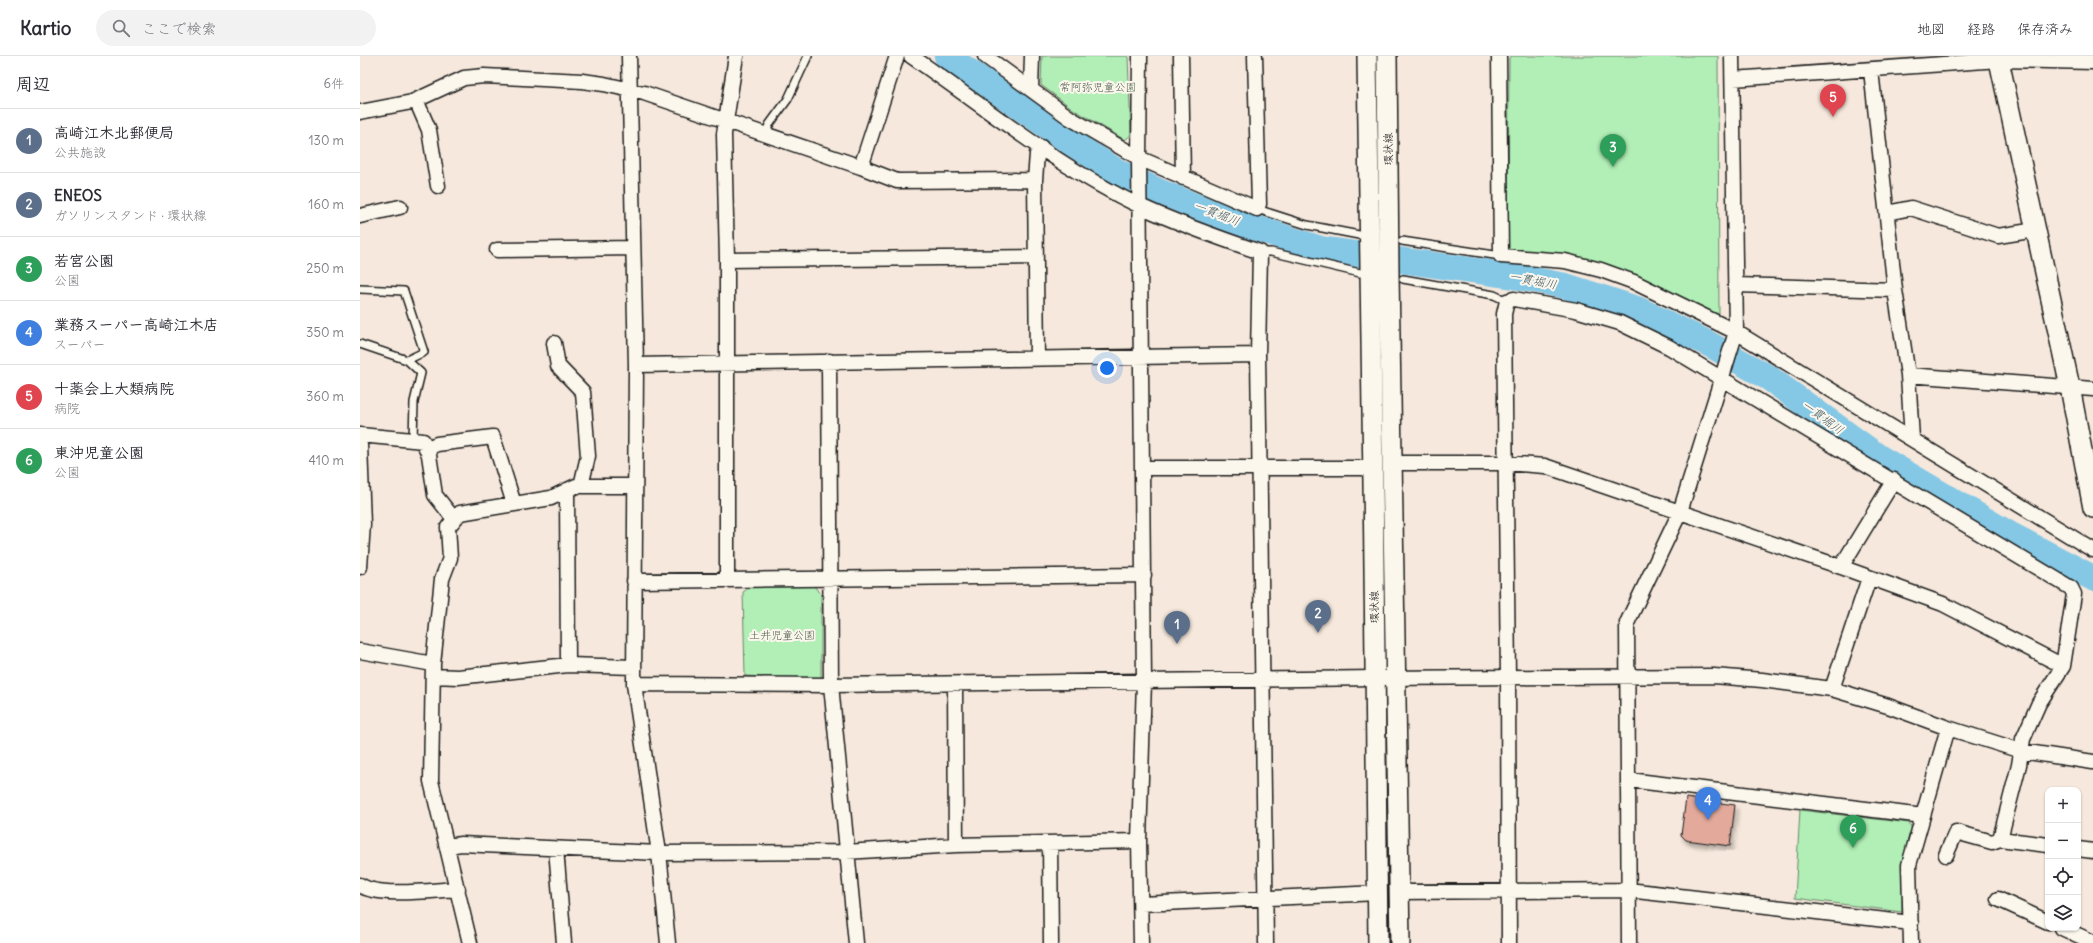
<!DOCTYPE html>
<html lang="ja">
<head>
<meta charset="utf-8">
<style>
	:root { --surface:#fff; --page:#f2f2f3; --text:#2b2b33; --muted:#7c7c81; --line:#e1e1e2; --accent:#1a73e8 }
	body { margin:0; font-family:Delius,"Klee One",sans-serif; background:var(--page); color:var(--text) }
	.controls { position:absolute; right:12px; bottom:12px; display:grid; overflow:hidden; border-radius:8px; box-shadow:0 1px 3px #0004 }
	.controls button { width:36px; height:36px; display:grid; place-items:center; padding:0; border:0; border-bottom:1px solid var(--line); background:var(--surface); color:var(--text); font:20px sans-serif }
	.you { position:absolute; left:747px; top:312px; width:14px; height:14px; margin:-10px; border:3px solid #fff; border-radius:50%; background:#1a73e8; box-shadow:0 0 0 6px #1a73e833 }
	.badge { display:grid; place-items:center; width:26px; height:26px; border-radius:50%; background:var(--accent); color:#fff; font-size:13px; font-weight:700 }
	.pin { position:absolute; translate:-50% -33px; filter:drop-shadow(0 1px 2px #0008) }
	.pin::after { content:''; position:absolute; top:21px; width:14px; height:12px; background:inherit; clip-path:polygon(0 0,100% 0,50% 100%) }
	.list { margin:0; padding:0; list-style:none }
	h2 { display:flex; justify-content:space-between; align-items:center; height:52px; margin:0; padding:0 16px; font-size:17px }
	h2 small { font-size:13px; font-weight:400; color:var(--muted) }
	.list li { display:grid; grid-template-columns:26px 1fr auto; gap:12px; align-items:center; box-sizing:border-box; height:64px; padding:0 16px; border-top:1px solid var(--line) }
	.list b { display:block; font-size:15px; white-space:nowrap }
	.list p { margin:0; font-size:13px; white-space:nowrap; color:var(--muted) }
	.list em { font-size:13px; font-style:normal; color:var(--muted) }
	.icon { flex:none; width:22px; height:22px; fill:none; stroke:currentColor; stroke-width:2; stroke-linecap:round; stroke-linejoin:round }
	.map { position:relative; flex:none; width:1733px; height:887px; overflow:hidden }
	header { display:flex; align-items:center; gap:24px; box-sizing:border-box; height:56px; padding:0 20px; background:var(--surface); border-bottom:1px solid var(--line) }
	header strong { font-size:19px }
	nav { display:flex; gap:22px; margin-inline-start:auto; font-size:14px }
	.search { width:280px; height:36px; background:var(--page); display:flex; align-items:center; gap:10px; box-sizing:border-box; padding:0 14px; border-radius:22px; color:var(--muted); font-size:15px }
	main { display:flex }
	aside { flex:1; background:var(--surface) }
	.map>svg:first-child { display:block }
	.green { fill:#b1efb6; stroke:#668669 }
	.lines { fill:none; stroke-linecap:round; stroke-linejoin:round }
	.river { stroke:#85c8e6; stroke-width:26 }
	.building { fill:#e3aa9c; stroke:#1c1c1c; filter:url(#shadow) }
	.lane-casing { stroke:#1c1c1c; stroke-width:10 }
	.street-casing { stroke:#1c1c1c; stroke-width:17 }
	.secondary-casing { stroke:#1c1c1c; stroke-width:22 }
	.lane { stroke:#fbf7ec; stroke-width:7 }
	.street { stroke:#fbf7ec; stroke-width:14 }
	.secondary { stroke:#fbf7ec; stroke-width:19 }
	.labels { text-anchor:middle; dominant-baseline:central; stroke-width:4; stroke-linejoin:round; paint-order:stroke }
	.park-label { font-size:11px; fill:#495b4a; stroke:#fbf7ec }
	.street-label { font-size:11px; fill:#1c1c1c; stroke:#fbf7ec }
	.water-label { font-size:12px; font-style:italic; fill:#415863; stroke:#fbf7ec }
</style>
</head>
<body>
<header>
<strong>Kartio</strong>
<div class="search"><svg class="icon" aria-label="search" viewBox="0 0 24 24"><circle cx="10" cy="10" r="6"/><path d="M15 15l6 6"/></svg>ここで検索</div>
<nav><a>地図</a><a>経路</a><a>保存済み</a></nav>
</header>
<main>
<aside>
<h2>周辺<small>6件</small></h2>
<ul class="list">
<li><span class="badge" style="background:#5c6f8a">1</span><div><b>高崎江木北郵便局</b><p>公共施設</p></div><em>130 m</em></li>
<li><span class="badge" style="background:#5c6f8a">2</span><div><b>ENEOS</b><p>ガソリンスタンド · 環状線</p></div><em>160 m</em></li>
<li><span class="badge" style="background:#2e9e5b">3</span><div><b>若宮公園</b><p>公園</p></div><em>250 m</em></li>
<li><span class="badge" style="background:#3f7fe0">4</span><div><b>業務スーパー高崎江木店</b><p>スーパー</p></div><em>350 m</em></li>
<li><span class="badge" style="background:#e0444e">5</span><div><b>十薬会上大類病院</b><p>病院</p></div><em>360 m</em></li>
<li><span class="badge" style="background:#2e9e5b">6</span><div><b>東沖児童公園</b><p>公園</p></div><em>410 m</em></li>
</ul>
</aside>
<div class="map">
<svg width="1733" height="887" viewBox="0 0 1733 887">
	<defs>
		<filter id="shadow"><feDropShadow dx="2.5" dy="4.5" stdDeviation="2" flood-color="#0004"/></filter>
	</defs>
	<rect width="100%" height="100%" fill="#f6e8dc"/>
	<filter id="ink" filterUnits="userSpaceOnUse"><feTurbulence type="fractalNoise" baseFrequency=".025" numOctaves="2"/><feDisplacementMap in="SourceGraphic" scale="8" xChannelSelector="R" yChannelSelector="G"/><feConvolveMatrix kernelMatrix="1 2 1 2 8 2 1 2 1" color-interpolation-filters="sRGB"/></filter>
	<g filter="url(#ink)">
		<path class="green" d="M682 0H768L771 79 765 84 713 53 681 29Z
			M1152 0H1358L1359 261 1277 222 1148 196 1149 2Z
			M392 530H454L461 539V624L385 620 383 536Z
			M1440 754 1549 767 1553 775 1543 809 1542 856 1435 842Z"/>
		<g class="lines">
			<path class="river" d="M587 0 713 88 760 117 798 135 865 162 961 193 1153 220 1206 230 1277 253 1349 288 1409 322 1520 402 1649 478 1733 522"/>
		</g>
		<path class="building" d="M1326 742 1375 749 1370 790 1326 784 1321 779Z"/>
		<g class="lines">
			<defs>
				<path id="lane" d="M405 79 409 69 428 43 448 0
					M897 153 947 169 999 179
					M1042 185 1141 200
					M900 196H911L1000 217
					M1043 223 1134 239 1147 245
					M0 233 44 235 64 296 47 304
					M0 288 47 304 61 317 54 346 53 383"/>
				<path id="street" d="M269 0 276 309 274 628 299 797 308 887
					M551 0C625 51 699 112 780 150 819 168 859 182 900 196L898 299 906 887
					M625 0 710 62 779 102 897 153 899 148 895 0
					M780 0 779 103 784 625 779 785 781 887
					M821 0 823 122
					M1139 0 1141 200 1205 205 1241 214 1274 226 1376 276 1733 494
					M1511 14 1535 234 1548 319 1552 383
					M1373 23 1639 4 1733 6
					M671 33 672 0
					M56 44 69 74 78 130
					M0 56 52 46 104 22 124 20 222 25 244 28 284 37 501 111 537 125 675 124
					M501 111 537 0
					M1527 157 1551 152 1638 180 1676 174
					M0 160 40 151
					M137 194 273 192
					M367 204 676 201
					M1376 229 1535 234
					M194 287 198 310 223 336 228 400 221 430
					M677 303 675 124 677 98 681 91
					M469 305 471 629 496 887
					M276 309 898 299
					M1548 319 1733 333
					M0 379 63 385 69 399 75 439 94 463
					M0 389 3 468 0 511
					M68 392 77 388 133 381 154 448
					M1032 407H1145L1185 410 1481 511 1583 548 1703 610
					M783 412H1014
					M207 434 208 609
					M1481 511 1534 424
					M367 523V204L364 78 376 0
					M274 525 784 519
					M0 595 73 608 71 725 110 887
					M73 608 82 523 90 502 88 471 100 457 191 442 216 430H274
					M73 620 98 621 208 609 274 611
					M274 628 471 629 1014 622 1354 620 1402 624 1472 633 1528 650 1588 672 1661 695 1733 706
					M595 628 596 789
					M1472 633 1509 522
					M1269 724 1563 760
					M690 787 691 887
					M88 790 101 788 299 797 486 796 596 789 779 785
					M196 793 204 887
					M1718 793 1733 795
					M1586 799 1596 776 1632 786 1640 783
					M0 829C19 842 74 834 98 833
					M1040 836 1268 834 1551 867
					M1638 843 1688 866
					M781 848 1018 837
					M1702 872 1733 886
					M1149 887 1148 621 1144 258 1147 245 1154 243 1216 254 1260 267 1309 291 1711 532 1714 538 1703 610 1679 647 1663 683 1659 709 1640 783 1688 789
					M1269 887 1267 567 1320 456 1376 276 1372 0
					M1551 887 1549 809 1588 672"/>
				<path id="secondary" d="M1007 0C1011 296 1016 591 1018 887
					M1027 0 1029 219 1040 887
					M1638 0 1710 331 1733 452"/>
			</defs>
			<use href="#lane" class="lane-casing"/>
			<use href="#street" class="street-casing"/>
			<use href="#secondary" class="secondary-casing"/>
			<use href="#lane" class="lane"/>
			<use href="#street" class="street"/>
			<use href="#secondary" class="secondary"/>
		</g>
	</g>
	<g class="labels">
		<g class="park-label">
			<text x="738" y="31">常阿弥児童公園</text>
			<text x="422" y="579">土井児童公園</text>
		</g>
		<g class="street-label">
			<text transform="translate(1028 93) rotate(-90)">環状線</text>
			<text transform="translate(1014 551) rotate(-90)">環状線</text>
		</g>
		<g class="water-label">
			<text transform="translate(857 157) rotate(21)">一貫堀川</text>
			<text transform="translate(1173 224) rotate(11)">一貫堀川</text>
			<text transform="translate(1463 361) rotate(36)">一貫堀川</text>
		</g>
	</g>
</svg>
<div class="controls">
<button>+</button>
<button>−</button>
<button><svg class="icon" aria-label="locate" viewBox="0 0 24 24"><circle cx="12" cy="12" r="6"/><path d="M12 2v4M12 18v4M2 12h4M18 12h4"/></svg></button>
<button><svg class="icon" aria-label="layers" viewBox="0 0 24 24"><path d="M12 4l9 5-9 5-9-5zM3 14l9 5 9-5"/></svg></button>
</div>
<div class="you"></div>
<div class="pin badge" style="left:817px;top:588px;background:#5c6f8a">1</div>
<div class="pin badge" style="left:958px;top:577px;background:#5c6f8a">2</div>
<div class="pin badge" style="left:1253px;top:111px;background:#2e9e5b">3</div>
<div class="pin badge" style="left:1348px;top:764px;background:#3f7fe0">4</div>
<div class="pin badge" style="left:1473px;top:61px;background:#e0444e">5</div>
<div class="pin badge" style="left:1493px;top:792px;background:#2e9e5b">6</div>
</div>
</main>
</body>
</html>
